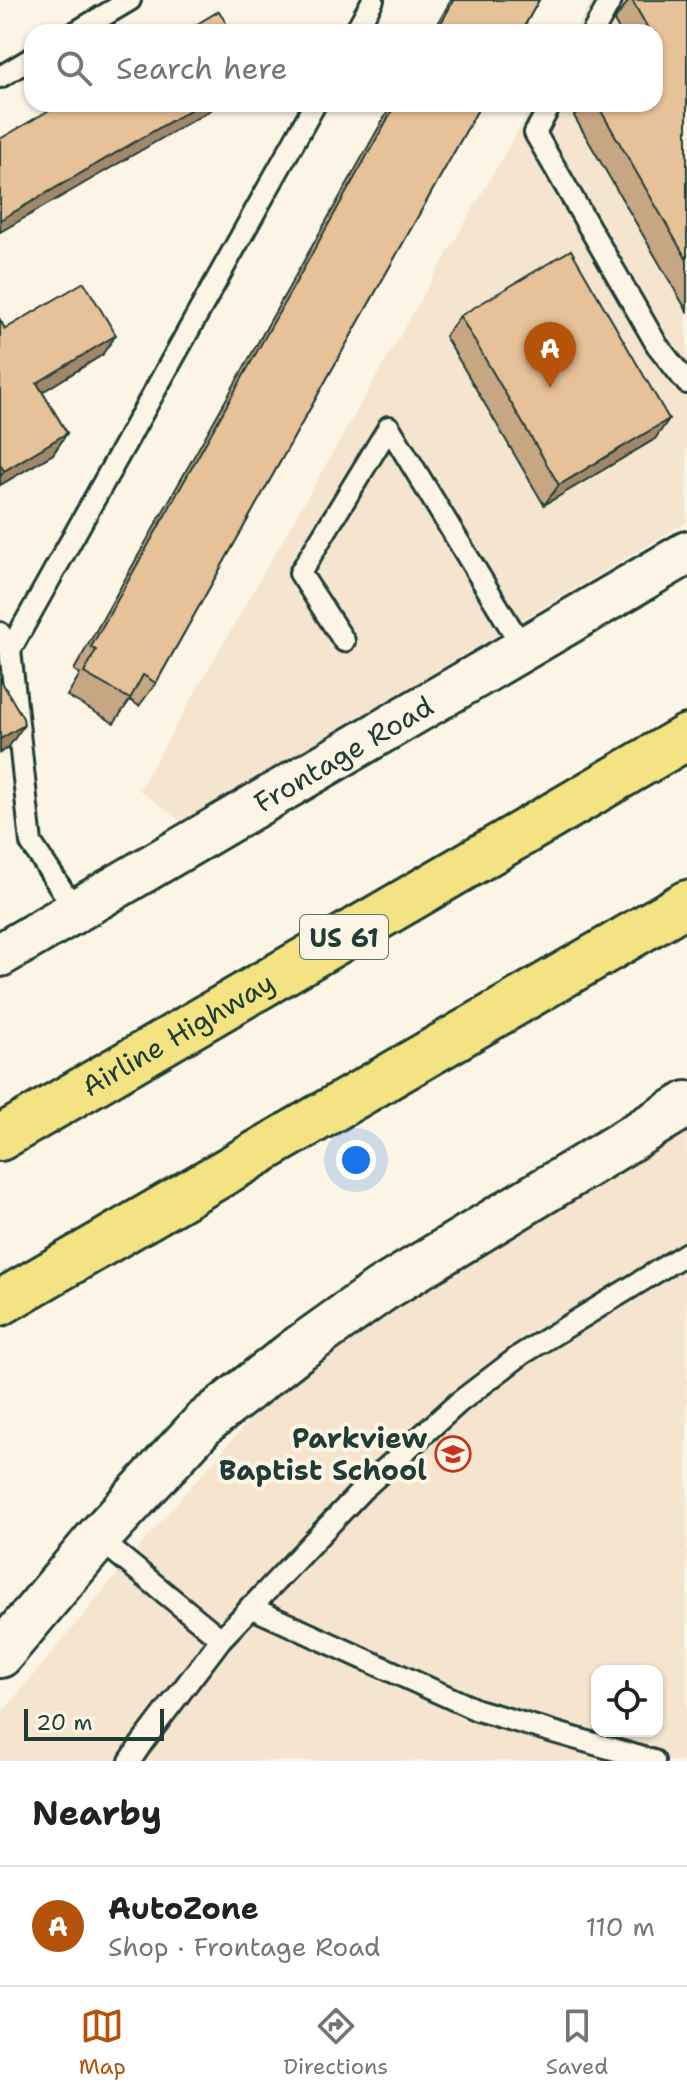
<!DOCTYPE html>
<html lang="en">
<head>
<meta charset="utf-8">
<style>
	:root { --surface:#fff; --page:#f2f2f2; --text:#222; --muted:#767676; --line:#e0e0e0; --accent:#b45309 }
	body { margin:0; font-family:"Shantell Sans",sans-serif; background:var(--page); color:var(--text) }
	.controls { position:absolute; right:24px; bottom:24px; display:grid; overflow:hidden; border-radius:16px; box-shadow:0 2px 6px #0004 }
	.controls button { width:72px; height:72px; display:grid; place-items:center; padding:0; border:0; border-bottom:2px solid var(--line); background:var(--surface); color:var(--text); font:40px sans-serif }
	.scale { position:absolute; left:24px; bottom:20px; width:140px; box-sizing:border-box; padding-left:8px; border:4px solid #1f3d34; border-top:0; font-size:22px; line-height:28px; white-space:nowrap; color:#1f3d34; -webkit-text-stroke:6px #fcf5e5; paint-order:stroke }
	.you { position:absolute; left:356px; top:1160px; width:28px; height:28px; margin:-20px; border:6px solid #fff; border-radius:50%; background:#1a73e8; box-shadow:0 0 0 12px #1a73e833 }
	.badge { display:grid; place-items:center; width:52px; height:52px; border-radius:50%; background:var(--accent); color:#fff; font-size:26px; font-weight:700 }
	.pin { position:absolute; translate:-50% -66px; filter:drop-shadow(0 2px 4px #0008) }
	.pin::after { content:''; position:absolute; top:42px; width:28px; height:24px; background:inherit; clip-path:polygon(0 0,100% 0,50% 100%) }
	.list { margin:0; padding:0; list-style:none }
	h2 { display:flex; justify-content:space-between; align-items:center; height:104px; margin:0; padding:0 32px; font-size:34px }
	h2 small { font-size:26px; font-weight:400; color:var(--muted) }
	.list li { display:grid; grid-template-columns:52px 1fr auto; gap:24px; align-items:center; box-sizing:border-box; height:120px; padding:0 32px; border-top:2px solid var(--line) }
	.list b { display:block; font-size:30px; white-space:nowrap }
	.list p { margin:0; font-size:26px; white-space:nowrap; color:var(--muted) }
	.list em { font-size:26px; font-style:normal; color:var(--muted) }
	.icon { flex:none; width:44px; height:44px; fill:none; stroke:currentColor; stroke-width:2; stroke-linecap:round; stroke-linejoin:round }
	.map { position:relative; flex:none; width:687px; height:1761px; overflow:hidden }
	.search { position:absolute; background:var(--surface); box-shadow:0 2px 6px #0004; left:24px; right:24px; top:24px; height:88px; display:flex; align-items:center; gap:20px; box-sizing:border-box; padding:0 28px; border-radius:24px; color:var(--muted); font-size:30px }
	.sheet { height:224px; background:var(--surface) }
	nav { display:flex; justify-content:space-around; align-items:center; box-sizing:border-box; height:112px; border-top:2px solid var(--line); background:var(--surface); font-size:22px; color:var(--muted) }
	nav a { display:grid; justify-items:center; gap:4px }
	nav .on { color:var(--accent) }
	.map>svg:first-child { display:block }
	.built { fill:#f6e5ce; fill-rule:evenodd }
	.lines { fill:none; stroke-linecap:round; stroke-linejoin:round }
	.lane-casing { stroke:#1f3d34; stroke-width:26 }
	.street-casing { stroke:#1f3d34; stroke-width:48 }
	.secondary-casing { stroke:#1f3d34; stroke-width:50 }
	.highway-casing { stroke:#1f3d34; stroke-width:50 }
	.lane { stroke:#fcf5e5; stroke-width:20 }
	.street { stroke:#fcf5e5; stroke-width:42 }
	.secondary { stroke:#fcf5e5; stroke-width:44 }
	.highway { stroke:#f4e382; stroke-width:44 }
	.wall { fill:#c7a683; stroke:#1f3d34; stroke-width:2 }
	.shaded-wall { fill:#a2876a; stroke:#1f3d34; stroke-width:2 }
	.building { fill:#e7c198; stroke:#1f3d34; stroke-width:2 }
	.labels { text-anchor:middle; dominant-baseline:central; stroke-width:8; stroke-linejoin:round; paint-order:stroke }
	.shield { fill:#fcf5e5; stroke:#617469; stroke-width:2 }
	.shield-label { font-size:26px; font-weight:bold; fill:#1f3d34 }
	.street-label { font-size:28px; fill:#1f3d34; stroke:#fcf5e5 }
	.poi-label { font-size:28px; font-weight:bold; fill:#1f3d34; stroke:#fcf5e5; text-anchor:end }
</style>
</head>
<body>
<div class="map">
<svg width="687" height="1761" viewBox="0 0 687 1761">
	<rect width="100%" height="100%" fill="#fcf5e5"/>
	<filter id="ink" filterUnits="userSpaceOnUse"><feTurbulence type="fractalNoise" baseFrequency=".0125" numOctaves="2"/><feDisplacementMap in="SourceGraphic" scale="16" xChannelSelector="R" yChannelSelector="G"/><feConvolveMatrix kernelMatrix="1 2 1 2 8 2 1 2 1" color-interpolation-filters="sRGB"/></filter>
	<g filter="url(#ink)">
		<path class="built" d="M593 0H687V522L182 822 139 790 533 104H655V32H574Z
			M687 1126V1761H0V1715L172 1508 268 1399 369 1322ZM597 1671H657V1731H597Z"/>
		<g class="lines">
			<defs>
				<path id="lane" d="M76 32 130 0
					M355 32 373 0
					M593 32 611 0
					M0 77 32 58
					M551 104 535 133 657 345 687 383
					M0 633 10 650 31 843 76 911
					M344 641 300 573 389 427 523 648
					M10 650 315 104
					M98 1538 221 1639
					M250 1607 477 1710 654 1761
					M130 1761 142 1743 221 1639 363 1489 458 1403 522 1354 687 1253"/>
				<g id="street">
					<path id="s1" d="M0 955 687 553"/>
				</g>
				<path id="secondary" d="M0 1655 98 1538 205 1422 297 1350 381 1290 687 1104"/>
				<g id="highway">
					<path id="s2" d="M0 1138 687 737"/>
					<path d="M0 1303 687 903"/>
				</g>
			</defs>
			<use href="#lane" class="lane-casing"/>
			<use href="#street" class="street-casing"/>
			<use href="#secondary" class="secondary-casing"/>
			<use href="#highway" class="highway-casing"/>
			<use href="#lane" class="lane"/>
			<use href="#street" class="street"/>
			<use href="#secondary" class="secondary"/>
			<use href="#highway" class="highway"/>
		</g>
		<path class="wall" d="M451 0H539L521 32H433Z
			M629 0H687V311L574 116 582 104H655V32H620L614 21Z
			M392 104H481L156 683 139 706 130 700 114 723 67 696 80 674 74 670Z
			M460 316 655 439 544 505 445 336Z
			M0 320 5 329 102 355 42 392 67 433 53 454 0 485Z"/>
		<path class="shaded-wall" d="M200 104H221L0 232V220Z
			M116 335 102 355 23 404 37 383Z
			M669 419 655 439 544 505 559 485Z
			M67 433 53 454 0 485V477L4 471Z
			M24 725 8 748 0 753V739Z"/>
		<path class="building" d="M454 0H539L521 32H436Z
			M632 0H687V260L597 104H655V32H650Z
			M219 11 231 32H184Z
			M60 104H200L0 220V139Z
			M396 104H481L156 683 143 675 130 699 84 673 96 650 91 647Z
			M571 250 669 419 559 485 460 316Z
			M84 282 116 335 37 383 67 433 4 471 0 464V320L5 329Z
			M0 679 23 718 24 725 0 739Z"/>
	</g>
	<defs>
		<symbol id="school-ring" viewBox="-11 -11 22 22"><circle r="9.5" fill="#fcf5e5" stroke="#c8321e" stroke-width="1.5"/><path d="M0-5L7-2L0 1L-7-2ZM-4 1L0 2.5L4 1V4Q0 6-4 4Z" fill="#c8321e"/></symbol>
	</defs>
	<g fill-rule="evenodd">
		<use href="#school-ring" x="433" y="1434" width="40" height="40"/>
	</g>
	<g class="labels">
		<rect class="shield" x="300" y="915" width="88" height="44" rx="6"/>
		<g class="shield-label">
			<text x="344" y="937">US 61</text>
		</g>
		<g class="street-label">
			<text stroke="none"><textPath href="#s1" startOffset="398">Frontage Road</textPath></text>
			<text stroke="none"><textPath href="#s2" startOffset="206">Airline Highway</textPath></text>
		</g>
		<g class="poi-label">
			<text x="427" y="1438">Parkview<tspan x="427" dy="32">Baptist School</tspan></text>
		</g>
	</g>
</svg>
<div class="controls">
<button><svg class="icon" aria-label="locate" viewBox="0 0 24 24"><circle cx="12" cy="12" r="6"/><path d="M12 2v4M12 18v4M2 12h4M18 12h4"/></svg></button>
</div>
<div class="scale">20 m</div>
<div class="you"></div>
<div class="pin badge" style="left:550px;top:388px">A</div>
<div class="search"><svg class="icon" aria-label="search" viewBox="0 0 24 24"><circle cx="10" cy="10" r="6"/><path d="M15 15l6 6"/></svg>Search here</div>
</div>
<section class="sheet">
<h2>Nearby<small></small></h2>
<ul class="list">
<li><span class="badge">A</span><div><b>AutoZone</b><p>Shop · Frontage Road</p></div><em>110 m</em></li>
</ul>
</section>
<nav>
<a class="on"><svg class="icon" aria-label="map" viewBox="0 0 24 24"><path d="M3 6l6-2 6 2 6-2v14l-6 2-6-2-6 2zM9 4v14M15 6v14"/></svg>Map</a>
<a><svg class="icon" aria-label="directions" viewBox="0 0 24 24"><path d="M12 3l9 9-9 9-9-9zM9 14v-3h6M13 9l2 2-2 2"/></svg>Directions</a>
<a><svg class="icon" aria-label="saved" viewBox="0 0 24 24"><path d="M7 4h10v16l-5-4-5 4z"/></svg>Saved</a>
</nav>
</body>
</html>
